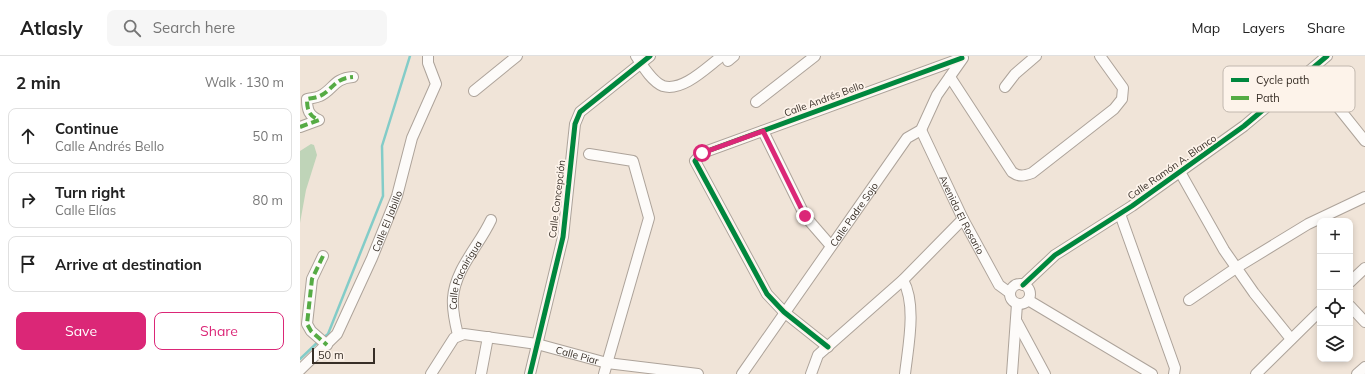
<!DOCTYPE html>
<html lang="en">
<head>
<meta charset="utf-8">
<style>
	:root { --surface:#fff; --page:#f6f6f6; --text:#222; --muted:#767676; --line:#e0e0e0; --accent:#db2777 }
	body { margin:0; font-family:Mulish,sans-serif; background:var(--page); color:var(--text) }
	.controls { position:absolute; right:12px; bottom:12px; display:grid; overflow:hidden; border-radius:8px; box-shadow:0 2px 6px #0003 }
	.controls button { width:36px; height:36px; display:grid; place-items:center; padding:0; border:0; border-bottom:1px solid var(--line); background:var(--surface); color:var(--text); font:20px sans-serif }
	.scale { position:absolute; left:12px; bottom:10px; width:63px; box-sizing:border-box; padding-left:4px; border:2px solid #372e26; border-top:0; font-size:11px; line-height:14px; white-space:nowrap; color:#372e26; -webkit-text-stroke:3px #fdf3ea; paint-order:stroke }
	.stop { position:absolute; width:12px; height:12px; margin:-9px; border:3px solid #db2777; border-radius:50%; background:#fff }
	.stop.end { background:#db2777; border-color:#fff; box-shadow:0 1px 4px #0008 }
	.list { margin:0; padding:0; list-style:none }
	h2 { display:flex; justify-content:space-between; align-items:center; height:52px; margin:0; padding:0 16px; font-size:17px }
	h2 small { font-size:13px; font-weight:400; color:var(--muted) }
	.list li { display:grid; grid-template-columns:26px 1fr auto; gap:12px; align-items:center; box-sizing:border-box; height:56px; margin:0 8px 8px; padding:0 8px; border:1px solid var(--line); border-radius:8px }
	.list b { display:block; font-size:15px; white-space:nowrap }
	.list p { margin:0; font-size:13px; white-space:nowrap; color:var(--muted) }
	.list em { font-size:13px; font-style:normal; color:var(--muted) }
	.actions { display:flex; gap:8px; padding:12px 16px }
	.actions a { flex:1; padding:9px 0; border:1px solid var(--accent); border-radius:8px; text-align:center; font-size:14px; color:var(--accent) }
	.actions .main { background:var(--accent); color:#fff }
	.icon { flex:none; width:22px; height:22px; fill:none; stroke:currentColor; stroke-width:2; stroke-linecap:round; stroke-linejoin:round }
	.map { position:relative; flex:none; width:1065px; height:318px; overflow:hidden }
	header { display:flex; align-items:center; gap:24px; box-sizing:border-box; height:56px; padding:0 20px; background:var(--surface); border-bottom:1px solid var(--line) }
	header strong { font-size:19px }
	nav { display:flex; gap:22px; margin-inline-start:auto; font-size:14px }
	.search { width:280px; height:36px; background:var(--page); display:flex; align-items:center; gap:10px; box-sizing:border-box; padding:0 14px; border-radius:8px; color:var(--muted); font-size:15px }
	main { display:flex }
	aside { flex:1; background:var(--surface) }
	.map>svg:first-child { display:block }
	.green { fill:#bfd4b8 }
	.lines { fill:none; stroke-linecap:round; stroke-linejoin:round }
	.stream { stroke:#83ccc8; stroke-width:2.5 }
	.street-casing { stroke:#ada39a; stroke-width:12 }
	.street { stroke:#fdfbf9; stroke-width:10 }
	.quiet { stroke:#55ab44; stroke-width:4; stroke-dasharray:8 4; stroke-linecap:butt }
	.cycleway-casing { stroke:#fdf3ea; stroke-width:8 }
	.cycleway { stroke:#00873e; stroke-width:5 }
	.route { stroke:#db2777; stroke-width:5 }
	.labels { text-anchor:middle; dominant-baseline:central; stroke-width:3.5; stroke-linejoin:round; paint-order:stroke }
	.street-label { font-size:10px; fill:#372e26; stroke:#fdf3ea }
	.key { fill:#fdf3ea; stroke:#c2b8af; stroke-width:1 }
	.key-label { font-size:11px; fill:#372e26 }
</style>
</head>
<body>
<header>
<strong>Atlasly</strong>
<div class="search"><svg class="icon" aria-label="search" viewBox="0 0 24 24"><circle cx="10" cy="10" r="6"/><path d="M15 15l6 6"/></svg>Search here</div>
<nav><a>Map</a><a>Layers</a><a>Share</a></nav>
</header>
<main>
<aside>
<h2>2 min<small>Walk · 130 m</small></h2>
<ul class="list">
<li><svg class="icon" aria-label="ahead" viewBox="0 0 24 24"><path d="M12 20V5M6 11l6-6 6 6"/></svg><div><b>Continue</b><p>Calle Andrés Bello</p></div><em>50 m</em></li>
<li><svg class="icon" aria-label="right" viewBox="0 0 24 24"><path d="M7 20v-9h11M14 6l5 5-5 5"/></svg><div><b>Turn right</b><p>Calle Elías</p></div><em>80 m</em></li>
<li><svg class="icon" aria-label="arrive" viewBox="0 0 24 24"><path d="M6 21V4h12l-3 4 3 4H6"/></svg><div><b>Arrive at destination</b></div></li>
</ul>
<div class="actions"><a class="main">Save</a><a>Share</a></div>
</aside>
<div class="map">
<svg width="1065" height="318" viewBox="0 0 1065 318">
	<rect width="100%" height="100%" fill="#f0e4d8"/>
	<path class="green" d="M11 88 14 89 17 99 6 134 0 167V95Z"/>
	<g class="lines">
		<path class="stream" d="M23 282 28 278 83 140 82 90 110 0
			M0 303 19 285"/>
		<defs>
			<g id="street">
				<path d="M336 0C342 9 352 26 363 30 383 36 407 11 422 0"/>
				<path d="M428 5 434 0"/>
				<path d="M1009 15 1065 85"/>
				<path d="M650 21 712 116C719 121 724 120 732 117L814 53 822 43 823 32 800 0"/>
				<path d="M705 31 715 18 736 0"/>
				<path d="M174 35 217 0"/>
				<path d="M456 46 515 0"/>
				<path d="M0 71 19 64C9 60 7 54 7 43 11 42 16 42 20 40 33 34 34 22 53 21"/>
				<path id="s1" d="M621 74 663 163 699 229 710 237"/>
				<path d="M463 75 505 160 531 190"/>
				<path d="M289 98 333 105 349 162 304 318"/>
				<path d="M880 116 924 194 954 237 991 283"/>
				<path d="M820 158 875 312 874 318"/>
				<path d="M23 200 12 223 7 268 11 275 27 289"/>
				<path d="M603 224C617 249 608 291 605 318"/>
				<path d="M1050 226 1065 212"/>
				<circle cx="720" cy="238" r="10"/>
				<path d="M723 229 755 199 832 150 944 70 1027 0"/>
				<path d="M728 244 852 318"/>
				<path d="M889 244 936 212 1008 168 1065 141"/>
				<path d="M1050 250 1065 266"/>
				<path d="M717 266 745 318"/>
				<path id="s2" d="M158 279C155 267 152 254 153 242 155 213 179 190 191 164"/>
				<path d="M528 291 484 256 467 238 395 105 402 97 662 2"/>
				<path id="s3" d="M0 314 37 278 72 202 97 140 112 82 136 28 128 7V0"/>
				<path id="s4" d="M131 318 154 282 164 278 237 288 307 307 398 318"/>
				<path d="M181 318 188 281"/>
				<path d="M230 318 263 181 275 68 280 56 350 0"/>
				<path id="s5" d="M442 318 607 82 621 74 637 39 663 2"/>
				<path d="M511 318 518 299 603 224 663 163"/>
				<path d="M712 318 717 248"/>
				<path d="M956 318 1020 255"/>
				<path d="M1057 318 1065 311"/>
			</g>
		</defs>
		<use href="#street" class="street-casing"/>
		<use href="#street" class="street"/>
		<path class="quiet" d="M0 71 19 64C9 60 7 54 7 43 11 42 16 42 20 40 33 34 34 22 53 21
			M23 200 12 223 7 268 11 275 27 289"/>
		<defs>
			<path id="cycleway" d="M723 229 755 199 832 150 944 70 1027 0
				M528 291 484 256 467 238 395 105 402 97 662 2
				M230 318 263 181 275 68 280 56 350 0"/>
		</defs>
		<use href="#cycleway" class="cycleway-casing"/>
		<use href="#cycleway" class="cycleway"/>
	</g>
	<g class="lines">
		<path class="route" d="M402 97 463 75 505 160"/>
	</g>
	<g class="labels">
		<g class="street-label">
			<text transform="translate(524 43) rotate(-20)">Calle Andrés Bello</text>
			<text transform="translate(872 111) rotate(-35)">Calle Ramón A. Blanco</text>
			<text transform="translate(257 143) rotate(-83)">Calle Concepción</text>
			<text stroke="none"><textPath href="#s5" startOffset="195">Calle Padre Sojo</textPath></text>
			<text stroke="none"><textPath href="#s1" startOffset="94">Avenida El Rosario</textPath></text>
			<text stroke="none"><textPath href="#s3" startOffset="175">Calle El Jabillo</textPath></text>
			<text stroke="none"><textPath href="#s2" startOffset="63">Calle Pacairigua</textPath></text>
			<text stroke="none"><textPath href="#s4" startOffset="169">Calle Piar</textPath></text>
		</g>
	</g>
	<rect x="923" y="10" width="132" height="46" rx="6" class="key"/>
	<rect x="931" y="22" width="18" height="4" fill="#00873e"/>
	<rect x="931" y="40" width="18" height="4" fill="#55ab44"/>
	<g class="key-label">
		<text x="956" y="28">Cycle path</text>
		<text x="956" y="46">Path</text>
	</g>
</svg>
<div class="controls">
<button>+</button>
<button>−</button>
<button><svg class="icon" aria-label="locate" viewBox="0 0 24 24"><circle cx="12" cy="12" r="6"/><path d="M12 2v4M12 18v4M2 12h4M18 12h4"/></svg></button>
<button><svg class="icon" aria-label="layers" viewBox="0 0 24 24"><path d="M12 4l9 5-9 5-9-5zM3 14l9 5 9-5"/></svg></button>
</div>
<div class="scale">50 m</div>
<div class="stop" style="left:402px;top:97px"></div>
<div class="stop end" style="left:505px;top:160px"></div>
</div>
</main>
</body>
</html>
